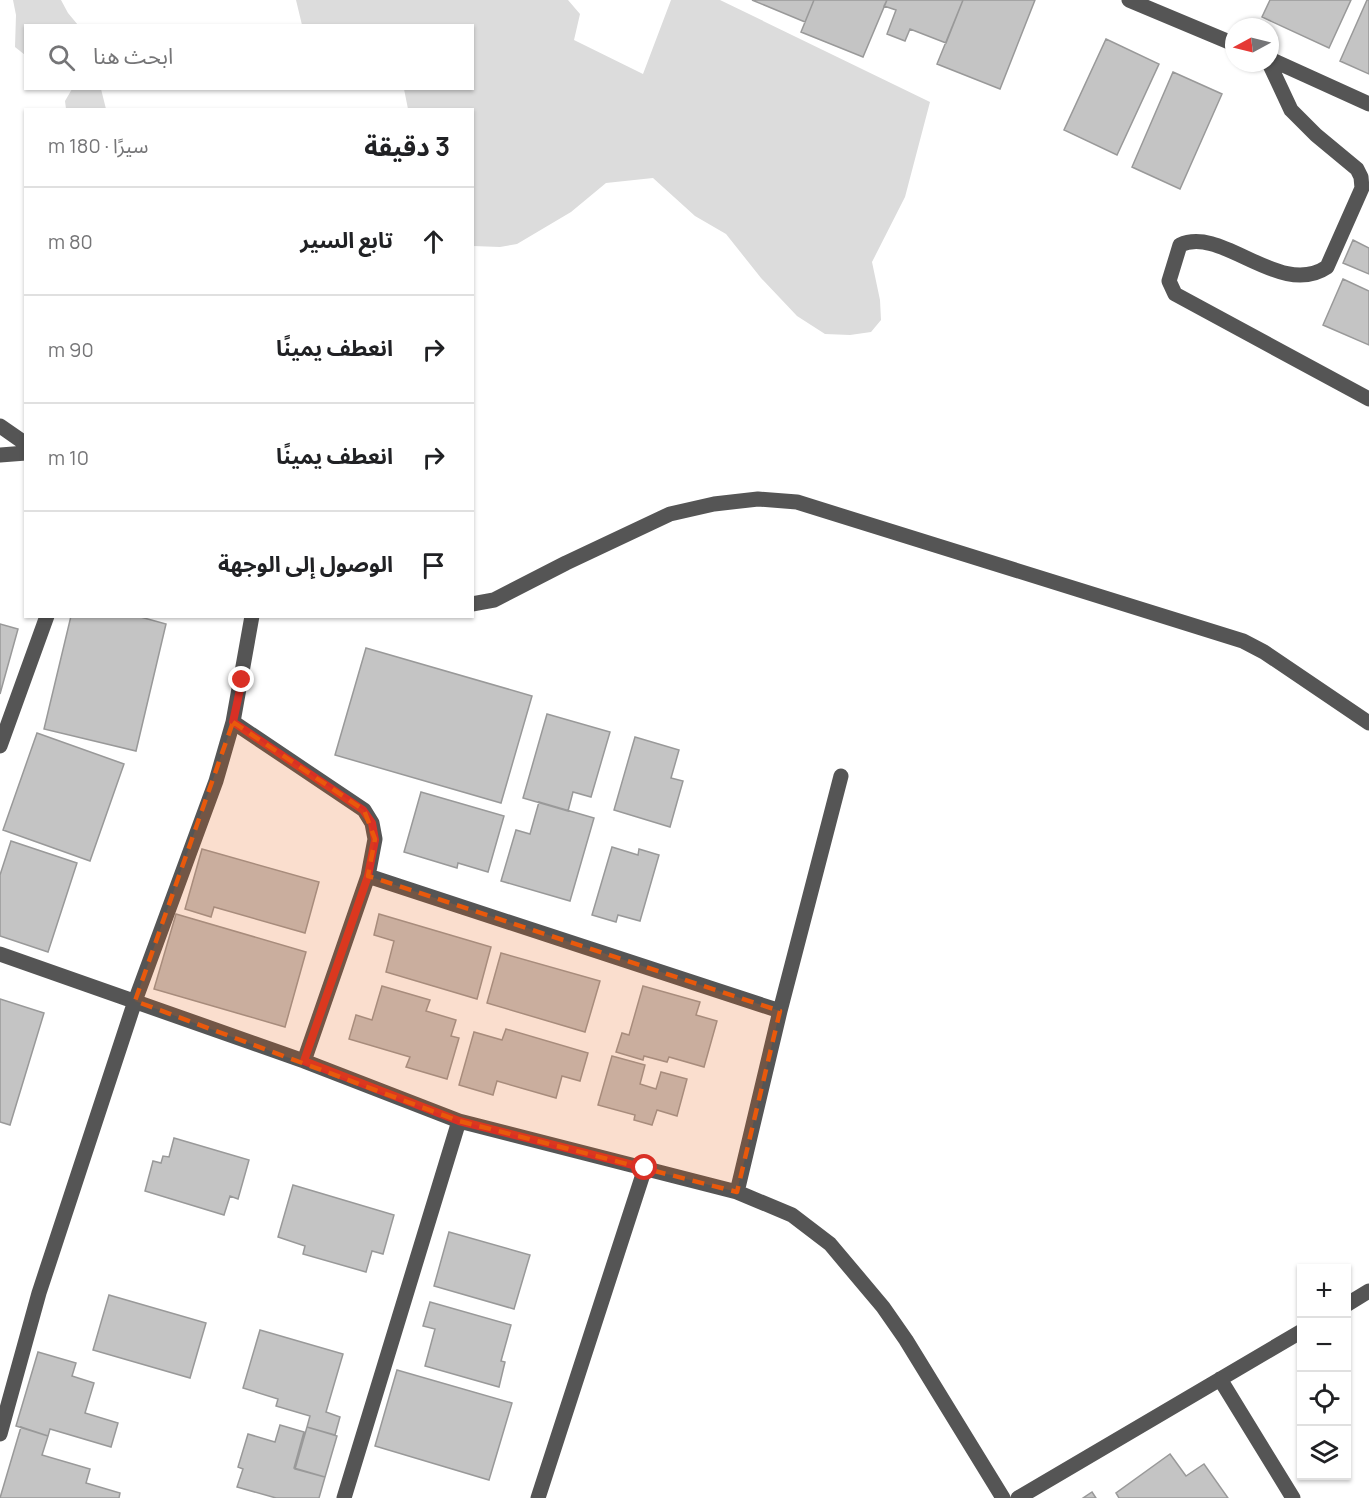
<!DOCTYPE html>
<html lang="ar">
<head>
<meta charset="utf-8">
<style>
	:root { --surface:#fff; --page:#f2f2f2; --text:#202124; --muted:#757577; --line:#e0e0e0 }
	body { margin:0; font-family:Manrope,"Noto Sans Arabic",sans-serif; background:var(--page); color:var(--text); direction:rtl }
	.controls { position:absolute; right:18px; bottom:18px; display:grid; overflow:hidden; border-radius:0px; box-shadow:0 2px 4px #0004 }
	.controls button { width:54px; height:54px; display:grid; place-items:center; padding:0; border:0; border-bottom:2px solid var(--line); background:var(--surface); color:var(--text); font:30px sans-serif }
	.compass { position:absolute; left:1225px; top:18px; width:54px; height:54px; border-radius:50%; background:var(--surface); box-shadow:0 2px 4px #0004; rotate:263deg }
	.stop { position:absolute; width:18px; height:18px; margin:-14px; border:4px solid #d93025; border-radius:50%; background:#fff }
	.stop.end { background:#d93025; border-color:#fff; box-shadow:0 2px 6px #0008 }
	.list { margin:0; padding:0; list-style:none }
	h2 { display:flex; justify-content:space-between; align-items:center; height:78px; margin:0; padding:0 24px; font-size:26px }
	h2 small { font-size:20px; font-weight:400; color:var(--muted) }
	.list li { display:grid; grid-template-columns:39px 1fr auto; gap:18px; align-items:center; box-sizing:border-box; height:108px; padding:0 24px; border-top:2px solid var(--line) }
	.list b { display:block; font-size:22px; white-space:nowrap }
	.list em { font-size:20px; font-style:normal; color:var(--muted) }
	.icon { flex:none; width:33px; height:33px; fill:none; stroke:currentColor; stroke-width:2; stroke-linecap:round; stroke-linejoin:round }
	.map { position:relative; flex:none; width:1369px; height:1498px; overflow:hidden; direction:ltr }
	.search { position:absolute; background:var(--surface); box-shadow:0 2px 4px #0004; left:24px; top:24px; width:450px; height:66px; display:flex; align-items:center; gap:15px; box-sizing:border-box; padding:0 21px; border-radius:0px; color:var(--muted); font-size:22px }
	.panel { position:absolute; background:var(--surface); box-shadow:0 2px 4px #0004; left:24px; top:108px; width:450px; height:510px; border-radius:0px; direction:rtl }
	.map>svg:first-child { display:block }
	.green { fill:#dcdcdc }
	.building { fill:#c4c4c4; stroke:#999; stroke-width:1.5 }
	.lines { fill:none; stroke-linecap:round; stroke-linejoin:round }
	.minor { stroke:#555; stroke-width:15 }
	.route { stroke:#d93025; stroke-width:8 }
	.marked { fill:#e8590c; fill-opacity:0.2; stroke:#e8590c; stroke-width:4.5; stroke-dasharray:12 8; stroke-linejoin:round }
</style>
</head>
<body>
<div class="map">
<svg width="1369" height="1498" viewBox="0 0 1369 1498">
	<rect width="100%" height="100%" fill="#fff"/>
	<path class="green" d="M13 0H61L68 13 78 25 26 26 25 55 15 47 16 15Z
		M296 0H568L580 14 574 40 643 74 671 0H720L930 102 905 197 872 262 880 300 881 320 871 332 850 335 825 334 797 316 761 278 726 234 695 216 653 178 606 183 571 212 517 244 500 247 473 246 472 110 408 109 404 89 472 88V26L302 25Z
		M72 89H101L106 109H66L65 101Z"/>
	<path class="building" d="M752 0H814L805 22Z
		M814 0H887L863 57 801 32Z
		M887 0H963L946 43 910 29 905 41 887 34 896 10 884 6Z
		M963 0H1035L1000 89 937 64Z
		M1270 0H1351L1329 48 1262 17Z
		M1367 0H1369V74L1340 61Z
		M1106 39 1159 64 1117 155 1064 130Z
		M1173 72 1222 94 1180 189 1132 167Z
		M1353 240 1369 248V274L1343 263Z
		M1343 279 1369 291V345L1323 325Z
		M71 616H137L166 624 136 751 44 729Z
		M0 624 18 629 0 694Z
		M366 648 532 696 501 803 335 755Z
		M547 714 610 732 591 797 573 792 568 811 523 798Z
		M37 733 124 764 90 861 3 830Z
		M635 737 679 750 671 778 683 781 670 827 614 810Z
		M421 792 504 816 488 872 458 863 457 868 404 852Z
		M539 802 594 818 570 901 501 881 516 830 530 834Z
		M11 841 77 863 48 952 0 936V875Z
		M612 847 638 855 639 849 659 855 640 921 618 915 616 922 592 915Z
		M202 849 319 882 305 933 214 907 211 917 185 909Z
		M176 914 306 952 285 1027 154 989Z
		M379 914 491 947 477 999 386 972 394 941 374 935Z
		M501 953 600 981 585 1032 487 1003Z
		M382 986 430 1000 426 1011 456 1020 451 1036 459 1038 447 1079 406 1067 410 1057 349 1039 356 1015 372 1020Z
		M643 986 700 1002 696 1015 717 1021 704 1067 669 1057 667 1062 644 1056 643 1060 616 1052 622 1033 629 1035Z
		M0 999 44 1013 10 1125 0 1122Z
		M506 1029 588 1053 580 1081 562 1076 556 1098 497 1081 493 1095 459 1085 474 1032 502 1040Z
		M612 1056 645 1065 640 1084 656 1089 661 1072 687 1079 677 1116 657 1110 652 1125 634 1120 635 1115 598 1105Z
		M174 1138 249 1160 238 1199 230 1196 224 1215 145 1191 153 1161 161 1163 163 1156 169 1157Z
		M293 1185 394 1215 383 1254 372 1251 366 1272 303 1254 305 1246 278 1237Z
		M449 1232 530 1255 514 1309 434 1286Z
		M109 1295 206 1323 190 1378 93 1350Z
		M430 1302 511 1325 501 1361 505 1362 499 1387 425 1366 435 1329 423 1326Z
		M260 1330 343 1354 326 1412 340 1417 335 1435 307 1427 310 1416 276 1406 278 1399 243 1388Z
		M38 1352 76 1363 72 1376 94 1383 85 1413 118 1423 111 1447 50 1429 48 1436 16 1426Z
		M397 1370 512 1403 489 1480 375 1446Z
		M280 1425 304 1432 294 1468 325 1477 319 1498H276L237 1487 243 1469 238 1467 248 1434 275 1442Z
		M21 1427 48 1436 42 1455 90 1469 86 1483 120 1493 119 1498H0Z
		M307 1427 337 1436 325 1477 295 1469Z
		M1170 1454 1186 1476 1204 1464 1228 1498H1119L1116 1493Z
		M1092 1492 1096 1498H1083Z"/>
	<g class="lines">
		<path class="minor" d="M1129 0 1234 44
			M1270 59 1369 104
			M1269 63 1291 110 1316 135 1357 169 1361 177 1362 188 1327 267C1280 299 1222 225 1180 245L1169 281 1175 294 1369 399
			M0 426 26 444
			M0 455 26 453
			M472 604 494 600 566 563 670 514 714 504 758 499 797 502 1243 641 1264 652 1369 723
			M233 722 364 810 372 823 375 839 368 876 304 1061
			M0 746 47 616
			M368 876 780 1011
			M0 954 304 1061 459 1121 737 1192 792 1215 830 1244 883 1307 906 1340 1003 1498
			M737 1192 780 1011 841 776
			M1346 1305 1369 1291
			M1220 1379 1293 1498
			M0 1434 39 1293 135 1001 216 781 233 722 252 616
			M344 1498 459 1121
			M538 1498 645 1168
			M1018 1498 1302 1331"/>
	</g>
	<g class="lines">
		<path class="route" d="M242 680 233 722 363 810 372 823 375 840 368 876 304 1061 459 1121 645 1168"/>
	</g>
	<path class="marked" d="M233 722 364 810 375 839 368 876 780 1011 737 1192 459 1121 135 1001Z"/>
</svg>
<div class="controls">
<button>+</button>
<button>−</button>
<button><svg class="icon" aria-label="locate" viewBox="0 0 24 24"><circle cx="12" cy="12" r="6"/><path d="M12 2v4M12 18v4M2 12h4M18 12h4"/></svg></button>
<button><svg class="icon" aria-label="layers" viewBox="0 0 24 24"><path d="M12 4l9 5-9 5-9-5zM3 14l9 5 9-5"/></svg></button>
</div>
<svg class="compass" viewBox="-18 -18 36 36"><path d="M0-13l5 13h-10z" fill="#e53935"/><path d="M0 13l5-13h-10z" fill="#757577"/></svg>
<div class="stop" style="left:645px;top:1168px"></div>
<div class="stop end" style="left:242px;top:680px"></div>
<div class="search"><svg class="icon" aria-label="search" viewBox="0 0 24 24"><circle cx="10" cy="10" r="6"/><path d="M15 15l6 6"/></svg>ابحث هنا</div>
<section class="panel">
<h2>3 دقيقة<small>سيرًا · 180 m</small></h2>
<ul class="list">
<li><svg class="icon" aria-label="ahead" viewBox="0 0 24 24"><path d="M12 20V5M6 11l6-6 6 6"/></svg><div><b>تابع السير</b></div><em>80 m</em></li>
<li><svg class="icon" aria-label="right" viewBox="0 0 24 24"><path d="M7 20v-9h11M14 6l5 5-5 5"/></svg><div><b>انعطف يمينًا</b></div><em>90 m</em></li>
<li><svg class="icon" aria-label="right" viewBox="0 0 24 24"><path d="M7 20v-9h11M14 6l5 5-5 5"/></svg><div><b>انعطف يمينًا</b></div><em>10 m</em></li>
<li><svg class="icon" aria-label="arrive" viewBox="0 0 24 24"><path d="M6 21V4h12l-3 4 3 4H6"/></svg><div><b>الوصول إلى الوجهة</b></div></li>
</ul>
</section>
</div>
</body>
</html>
